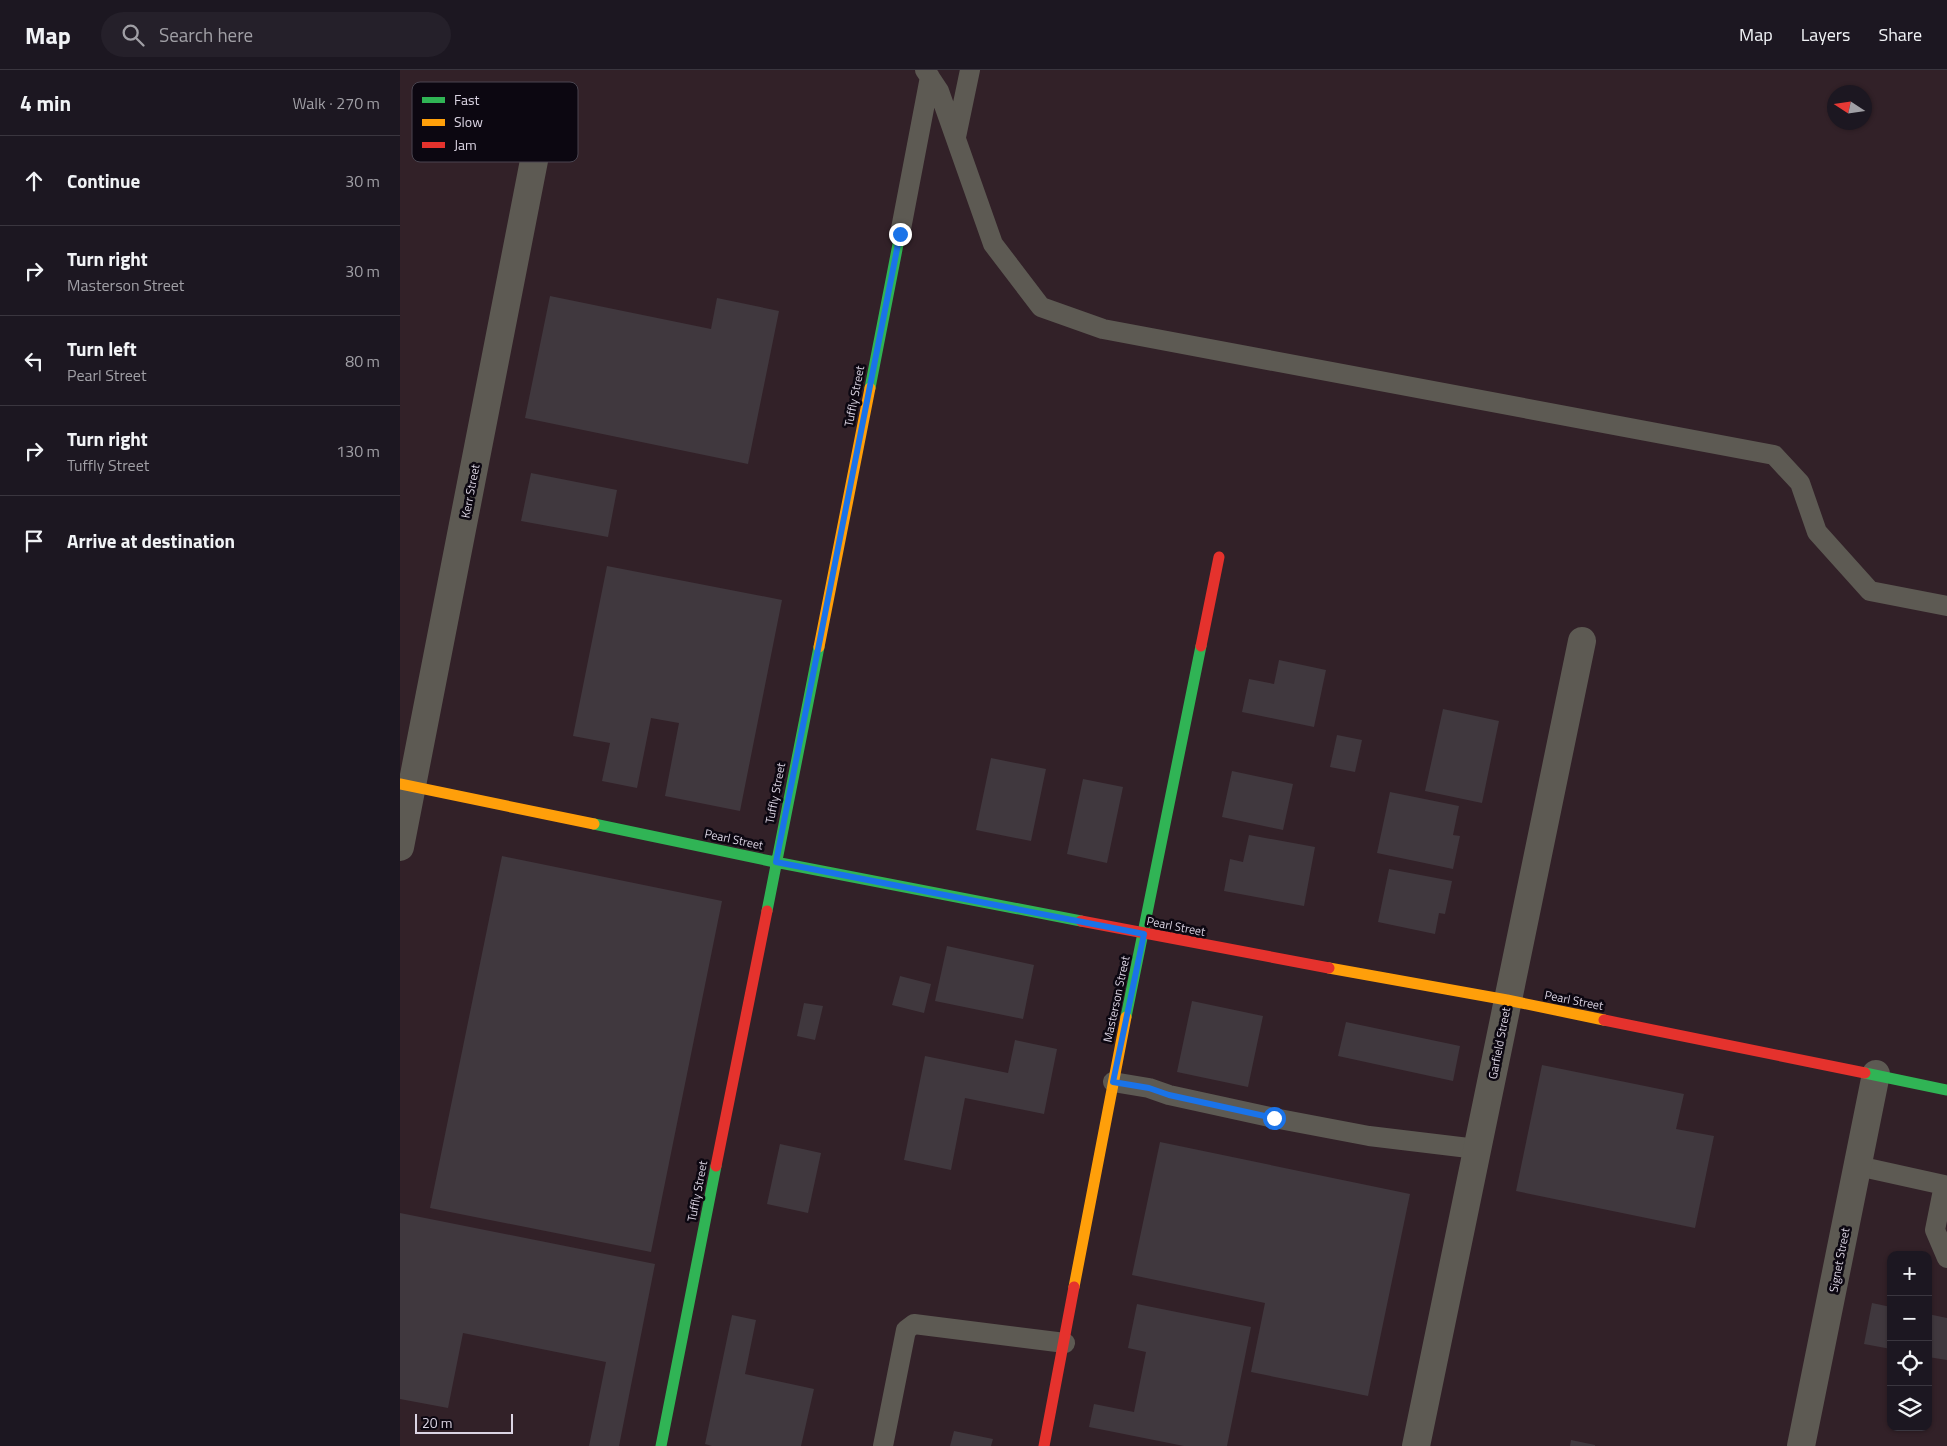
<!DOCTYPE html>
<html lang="en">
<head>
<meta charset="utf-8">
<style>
	:root { --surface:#1c1721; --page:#25202a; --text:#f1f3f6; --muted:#a09fa5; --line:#3a363f }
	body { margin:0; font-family:"Titillium Web",sans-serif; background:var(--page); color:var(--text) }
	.controls { position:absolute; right:15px; bottom:15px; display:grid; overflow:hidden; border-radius:10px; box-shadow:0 1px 4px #0004 }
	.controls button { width:45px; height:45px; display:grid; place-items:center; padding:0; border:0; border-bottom:1px solid var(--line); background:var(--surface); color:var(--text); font:25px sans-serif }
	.compass { position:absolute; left:1427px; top:15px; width:45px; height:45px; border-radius:50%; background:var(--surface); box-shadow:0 1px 4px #0004; rotate:282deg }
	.scale { position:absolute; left:15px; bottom:12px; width:98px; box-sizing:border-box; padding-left:5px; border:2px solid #dcd5e4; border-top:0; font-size:14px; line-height:18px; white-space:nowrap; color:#dcd5e4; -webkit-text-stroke:4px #0c0711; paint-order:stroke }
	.stop { position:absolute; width:15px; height:15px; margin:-11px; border:4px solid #1a73e8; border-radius:50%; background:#fff }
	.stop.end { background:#1a73e8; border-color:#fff; box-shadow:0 1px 5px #0008 }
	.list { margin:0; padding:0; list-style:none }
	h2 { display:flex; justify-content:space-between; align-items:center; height:65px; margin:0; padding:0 20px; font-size:21px }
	h2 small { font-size:16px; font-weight:400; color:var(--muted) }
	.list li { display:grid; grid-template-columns:32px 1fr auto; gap:15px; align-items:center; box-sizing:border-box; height:90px; padding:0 20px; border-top:1px solid var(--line) }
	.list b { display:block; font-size:19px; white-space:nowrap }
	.list p { margin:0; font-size:16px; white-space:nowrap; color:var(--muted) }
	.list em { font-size:16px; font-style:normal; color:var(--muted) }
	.icon { flex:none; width:28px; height:28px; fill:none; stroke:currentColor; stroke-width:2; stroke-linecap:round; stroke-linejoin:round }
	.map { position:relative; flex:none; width:1547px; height:1376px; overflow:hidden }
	header { display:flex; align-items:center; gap:30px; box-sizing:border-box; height:70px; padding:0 25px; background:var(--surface); border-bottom:1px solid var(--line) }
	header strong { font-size:24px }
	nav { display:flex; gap:28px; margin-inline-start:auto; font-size:18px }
	.search { width:350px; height:45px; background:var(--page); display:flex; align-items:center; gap:12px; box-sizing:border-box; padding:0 18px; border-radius:28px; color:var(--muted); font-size:19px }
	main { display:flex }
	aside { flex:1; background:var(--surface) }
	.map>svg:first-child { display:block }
	.industrial { fill:#322128; fill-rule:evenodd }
	.building { fill:#40383e }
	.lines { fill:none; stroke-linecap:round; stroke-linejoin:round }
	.lane { stroke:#5d5a53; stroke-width:20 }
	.street { stroke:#5d5a53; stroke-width:28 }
	.fast { stroke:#30b455; stroke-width:11 }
	.slow { stroke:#ff9f0a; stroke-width:11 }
	.jam { stroke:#e5322d; stroke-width:11 }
	.route { stroke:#1a73e8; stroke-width:6 }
	.labels { text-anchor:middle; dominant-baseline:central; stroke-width:5; stroke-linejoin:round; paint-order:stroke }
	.street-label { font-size:12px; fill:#dcd5e4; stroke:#0c0711 }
	.key { fill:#0c0711; stroke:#4a4550; stroke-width:1 }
	.key-label { font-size:14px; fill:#dcd5e4 }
</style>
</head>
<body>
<header>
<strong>Map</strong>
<div class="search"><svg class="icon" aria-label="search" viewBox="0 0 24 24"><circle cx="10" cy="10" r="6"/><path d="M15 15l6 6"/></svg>Search here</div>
<nav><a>Map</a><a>Layers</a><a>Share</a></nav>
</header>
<main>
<aside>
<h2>4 min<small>Walk · 270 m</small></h2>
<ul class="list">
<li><svg class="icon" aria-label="ahead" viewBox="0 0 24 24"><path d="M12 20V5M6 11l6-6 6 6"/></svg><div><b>Continue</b></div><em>30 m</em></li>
<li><svg class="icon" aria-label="right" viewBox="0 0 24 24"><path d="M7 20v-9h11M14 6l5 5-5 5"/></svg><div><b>Turn right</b><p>Masterson Street</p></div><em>30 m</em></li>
<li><svg class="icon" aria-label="left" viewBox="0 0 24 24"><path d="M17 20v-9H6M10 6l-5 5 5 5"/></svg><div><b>Turn left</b><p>Pearl Street</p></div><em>80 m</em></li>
<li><svg class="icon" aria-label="right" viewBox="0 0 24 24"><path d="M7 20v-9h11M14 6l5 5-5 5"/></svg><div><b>Turn right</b><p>Tuffly Street</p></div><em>130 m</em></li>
<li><svg class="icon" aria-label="arrive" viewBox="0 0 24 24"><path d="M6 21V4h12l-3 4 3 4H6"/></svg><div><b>Arrive at destination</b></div></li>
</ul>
</aside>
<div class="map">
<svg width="1547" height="1376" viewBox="0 0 1547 1376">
	<rect width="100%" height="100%" fill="#251f2c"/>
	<path class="industrial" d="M0 0H1547V1376H0ZM1434 22H1464V52H1434ZM1491 1185H1528V1357H1491Z"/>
	<path class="building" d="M150 226 311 259 317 228 379 241 348 394 125 348Z
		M131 403 217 420 208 467 121 451Z
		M207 496 382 530 340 741 265 726 279 653 251 648 237 718 202 711 210 673 173 666Z
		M879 590 926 600 914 657 842 642 849 609 874 614Z
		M1043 639 1099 651 1082 733 1025 721Z
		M937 665 962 670 955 702 930 697Z
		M591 688 646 699 631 771 576 760Z
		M832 701 893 714 883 760 822 747Z
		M683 709 723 717 707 793 667 784Z
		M990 722 1059 736 1053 765 1060 766 1053 799 977 783Z
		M849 765 915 777 904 836 824 821 830 789 843 792Z
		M102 786 322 831 251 1182 30 1138Z
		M989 799 1052 811 1045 844 1039 843 1035 864 978 852Z
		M547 876 634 895 623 949 535 931Z
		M500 906 531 914 524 943 492 935Z
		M792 931 863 946 848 1017 777 1002Z
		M404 933 423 936 415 970 397 966Z
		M946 952 1060 976 1053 1011 938 986Z
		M615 970 657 979 644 1044 565 1028 551 1100 504 1090 525 986 608 1003Z
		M1142 995 1284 1024 1276 1059 1314 1066 1295 1158 1116 1121Z
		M760 1072 1010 1124 968 1326 851 1302 865 1233 732 1205Z
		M380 1074 421 1083 408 1143 367 1134Z
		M0 1143 255 1194 219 1376H189L206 1292 63 1263 48 1338 0 1329Z
		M1472 1233 1491 1237V1279L1464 1274Z
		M737 1234 851 1257 827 1376H784L689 1357 694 1334 734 1342 746 1282 728 1278Z
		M1528 1244 1547 1248V1290L1528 1287Z
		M332 1245 356 1250 345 1304 414 1319 401 1376H312L305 1374Z
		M554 1361 593 1369 591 1376H550Z
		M1171 1370 1195 1375V1376H1170Z"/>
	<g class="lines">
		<path class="lane" d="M525 0 539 21 593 174 641 237 703 259 1374 385 1400 413 1417 462 1470 521 1547 536
			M556 67 570 0
			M500 164 530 7
			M713 1012 749 1018 769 1025 874 1048 969 1066 1077 1079
			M1458 1096 1544 1115 1535 1160 1547 1188
			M483 1376 506 1260 514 1254 665 1273"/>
		<path class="street" d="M0 777 139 65
			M1016 1376 1182 571
			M1401 1376 1476 1004"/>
		<path class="fast" d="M470 318 500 164
			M194 754 375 792 681 851
			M367 841 419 577
			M726 947 801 576
			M1465 1003 1547 1020
			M261 1376 316 1096"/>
		<path class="slow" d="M419 577 470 318
			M0 714 194 754
			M929 898 1107 930 1204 950
			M674 1217 726 947"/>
		<path class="jam" d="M801 576 819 487
			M681 851 929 898
			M1204 950 1465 1003
			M316 1096 367 841
			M644 1376 674 1217"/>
	</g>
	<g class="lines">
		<path class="route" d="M500 164 376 792 744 864 713 1012 749 1018 769 1025 874 1048"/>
	</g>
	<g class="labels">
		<g class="street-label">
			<text transform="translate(454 326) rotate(-79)">Tuffly Street</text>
			<text transform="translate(70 421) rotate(-79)">Kerr Street</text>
			<text transform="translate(375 723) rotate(-79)">Tuffly Street</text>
			<text transform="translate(334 769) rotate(12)">Pearl Street</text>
			<text transform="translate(776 856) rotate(11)">Pearl Street</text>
			<text transform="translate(716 929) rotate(-78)">Masterson Street</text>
			<text transform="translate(1174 930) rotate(11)">Pearl Street</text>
			<text transform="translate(1099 973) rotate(-79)">Garfield Street</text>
			<text transform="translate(297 1121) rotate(-79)">Tuffly Street</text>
			<text transform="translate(1439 1190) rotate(-79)">Signet Street</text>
		</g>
	</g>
	<rect x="12" y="12" width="166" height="80" rx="8" class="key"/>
	<rect x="22" y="27" width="23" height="6" fill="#30b455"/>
	<rect x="22" y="49" width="23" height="7" fill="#ff9f0a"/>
	<rect x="22" y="72" width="23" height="6" fill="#e5322d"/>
	<g class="key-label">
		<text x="54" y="35">Fast</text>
		<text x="54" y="57">Slow</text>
		<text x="54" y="80">Jam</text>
	</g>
</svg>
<div class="controls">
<button>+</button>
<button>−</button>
<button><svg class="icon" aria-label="locate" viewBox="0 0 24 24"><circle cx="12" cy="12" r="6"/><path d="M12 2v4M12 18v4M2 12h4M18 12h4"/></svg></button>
<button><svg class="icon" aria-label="layers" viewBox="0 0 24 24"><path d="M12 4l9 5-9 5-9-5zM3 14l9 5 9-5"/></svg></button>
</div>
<svg class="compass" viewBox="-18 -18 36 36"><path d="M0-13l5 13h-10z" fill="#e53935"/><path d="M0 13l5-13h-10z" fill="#a09fa5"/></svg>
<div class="scale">20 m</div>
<div class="stop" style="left:874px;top:1048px"></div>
<div class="stop end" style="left:500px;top:164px"></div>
</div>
</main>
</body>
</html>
